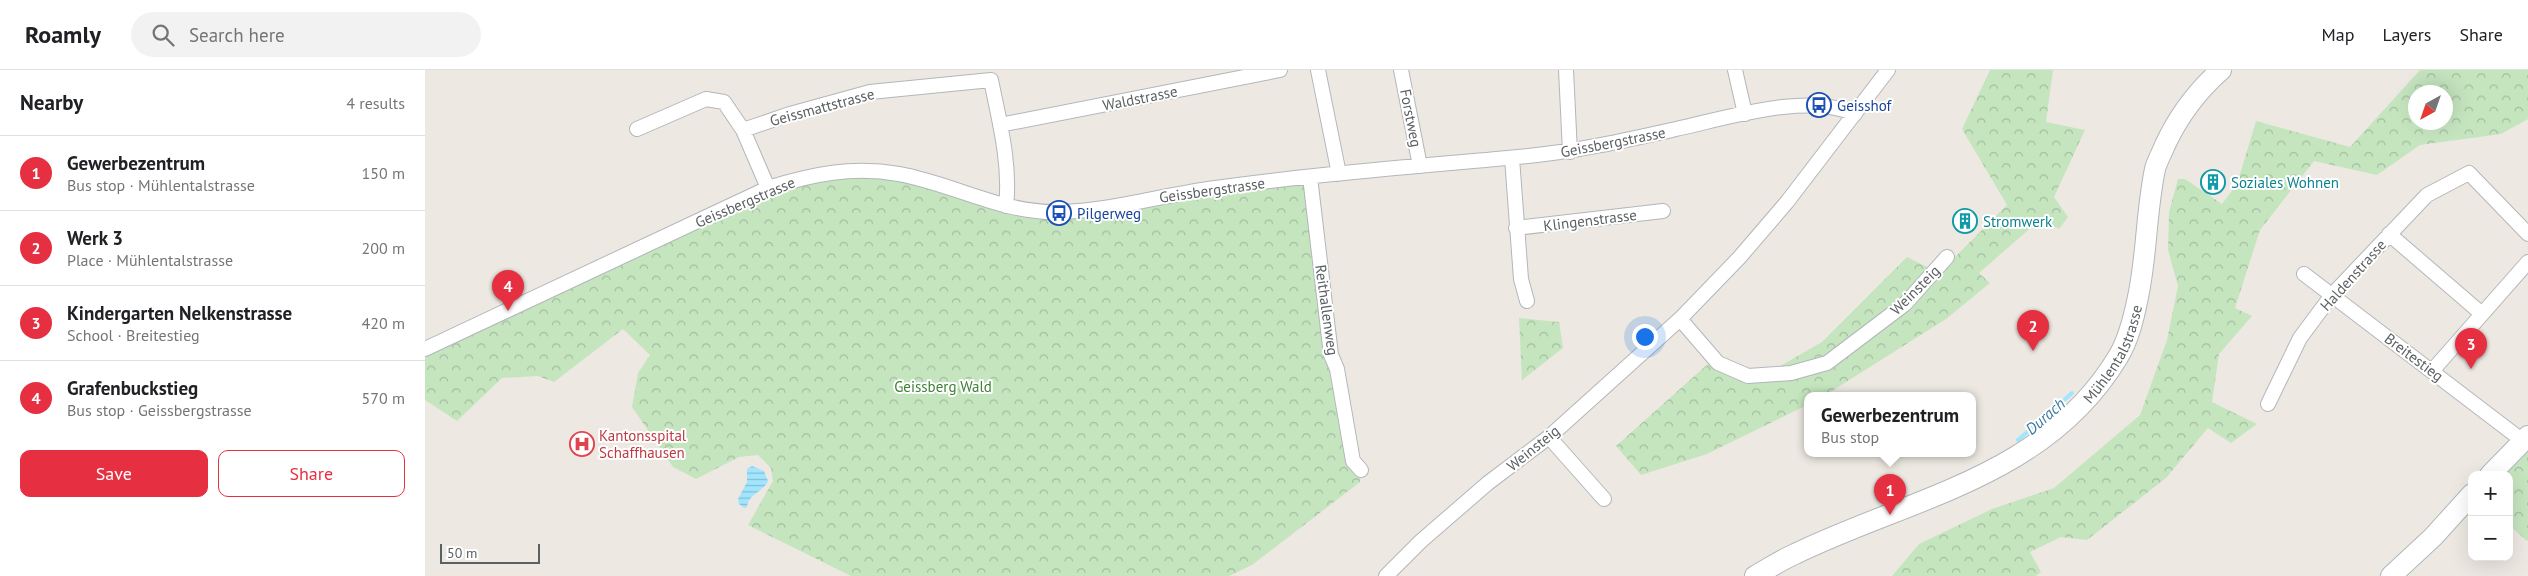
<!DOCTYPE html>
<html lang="en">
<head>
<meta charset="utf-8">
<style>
	:root { --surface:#fff; --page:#f2f2f2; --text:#202124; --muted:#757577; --line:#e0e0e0; --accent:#e62f40 }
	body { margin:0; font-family:"PT Sans",sans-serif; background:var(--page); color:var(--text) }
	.controls { position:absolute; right:15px; bottom:15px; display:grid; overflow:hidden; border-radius:10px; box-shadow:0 5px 20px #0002 }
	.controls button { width:45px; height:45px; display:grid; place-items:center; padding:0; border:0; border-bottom:1px solid var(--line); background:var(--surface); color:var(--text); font:25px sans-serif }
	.compass { position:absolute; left:1983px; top:15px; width:45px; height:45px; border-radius:50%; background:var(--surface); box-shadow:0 5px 20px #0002; rotate:220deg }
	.scale { position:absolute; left:15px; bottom:12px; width:100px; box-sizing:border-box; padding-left:5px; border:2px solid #5b6063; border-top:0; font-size:14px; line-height:18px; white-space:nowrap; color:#5b6063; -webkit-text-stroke:4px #fff; paint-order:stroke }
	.you { position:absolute; left:1219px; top:266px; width:18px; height:18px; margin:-12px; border:4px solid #fff; border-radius:50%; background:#1a73e8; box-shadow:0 0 0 8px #1a73e833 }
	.badge { display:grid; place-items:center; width:32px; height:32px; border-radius:50%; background:var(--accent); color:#fff; font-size:16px; font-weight:700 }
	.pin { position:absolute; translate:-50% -41px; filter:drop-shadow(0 1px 2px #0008) }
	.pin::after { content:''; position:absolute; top:26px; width:18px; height:15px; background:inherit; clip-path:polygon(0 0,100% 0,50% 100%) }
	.popup { position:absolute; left:1379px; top:322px; width:172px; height:65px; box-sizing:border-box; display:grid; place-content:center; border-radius:10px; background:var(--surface); filter:drop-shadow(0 1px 4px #0005); font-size:16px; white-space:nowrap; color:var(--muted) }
	.popup b { font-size:19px; color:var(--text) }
	.popup::after { content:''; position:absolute; left:50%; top:100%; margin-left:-10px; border:10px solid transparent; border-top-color:var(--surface) }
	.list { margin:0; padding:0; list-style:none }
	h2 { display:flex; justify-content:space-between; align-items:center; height:65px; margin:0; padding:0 20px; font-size:21px }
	h2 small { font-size:16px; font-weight:400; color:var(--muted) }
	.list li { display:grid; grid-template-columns:32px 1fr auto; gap:15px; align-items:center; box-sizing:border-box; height:75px; padding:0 20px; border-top:1px solid var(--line) }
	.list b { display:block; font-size:19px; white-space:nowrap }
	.list p { margin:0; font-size:16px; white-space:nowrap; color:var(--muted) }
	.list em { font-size:16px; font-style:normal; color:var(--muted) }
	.actions { display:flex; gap:10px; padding:15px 20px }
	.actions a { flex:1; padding:11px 0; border:1px solid var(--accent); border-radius:10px; text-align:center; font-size:18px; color:var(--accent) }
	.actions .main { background:var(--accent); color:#fff }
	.icon { flex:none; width:28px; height:28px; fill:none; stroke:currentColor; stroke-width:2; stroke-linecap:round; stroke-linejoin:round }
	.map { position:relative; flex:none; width:2103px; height:506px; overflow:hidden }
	header { display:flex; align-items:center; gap:30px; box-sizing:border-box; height:70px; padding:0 25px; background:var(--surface); border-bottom:1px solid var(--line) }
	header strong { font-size:24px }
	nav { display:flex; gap:28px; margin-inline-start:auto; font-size:18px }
	.search { width:350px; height:45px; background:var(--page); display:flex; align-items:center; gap:12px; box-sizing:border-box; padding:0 18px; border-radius:28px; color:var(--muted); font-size:19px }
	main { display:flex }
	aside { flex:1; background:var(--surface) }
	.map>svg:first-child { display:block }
	.forest { fill:url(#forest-crowns); fill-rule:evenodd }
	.water { fill:url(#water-rules) }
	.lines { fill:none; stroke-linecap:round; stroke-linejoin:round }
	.stream { stroke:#a2e5fe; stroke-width:4 }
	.street-casing { stroke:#b3b6ba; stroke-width:16 }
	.secondary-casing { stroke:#b2b7ba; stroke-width:22 }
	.street { stroke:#fff; stroke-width:14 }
	.secondary { stroke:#fff; stroke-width:20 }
	.labels { text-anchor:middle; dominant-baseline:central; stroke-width:4; stroke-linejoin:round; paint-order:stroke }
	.street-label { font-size:15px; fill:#5b6063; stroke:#fff }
	.transit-label { font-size:15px; fill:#164399; stroke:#fff; text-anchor:start }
	.culture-label { font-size:15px; fill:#0d838f; stroke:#fff; text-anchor:start }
	.park-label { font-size:15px; fill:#3e8035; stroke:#fff }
	.health-label { font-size:15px; fill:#be3a42; stroke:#fff; text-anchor:start }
	.water-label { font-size:16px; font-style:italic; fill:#3b7b9e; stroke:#fff }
</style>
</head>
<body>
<header>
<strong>Roamly</strong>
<div class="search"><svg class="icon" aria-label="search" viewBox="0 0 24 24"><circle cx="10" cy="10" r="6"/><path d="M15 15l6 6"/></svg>Search here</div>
<nav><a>Map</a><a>Layers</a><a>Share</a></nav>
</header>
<main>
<aside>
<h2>Nearby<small>4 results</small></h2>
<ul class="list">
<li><span class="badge">1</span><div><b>Gewerbezentrum</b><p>Bus stop · Mühlentalstrasse</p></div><em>150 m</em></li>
<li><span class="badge">2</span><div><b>Werk 3</b><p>Place · Mühlentalstrasse</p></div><em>200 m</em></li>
<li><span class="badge">3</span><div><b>Kindergarten Nelkenstrasse</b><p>School · Breitestieg</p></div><em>420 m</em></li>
<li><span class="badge">4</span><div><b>Grafenbuckstieg</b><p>Bus stop · Geissbergstrasse</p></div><em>570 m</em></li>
</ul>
<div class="actions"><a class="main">Save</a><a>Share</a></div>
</aside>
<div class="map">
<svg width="2103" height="506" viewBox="0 0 2103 506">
	<defs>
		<pattern id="forest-crowns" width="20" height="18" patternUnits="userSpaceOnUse" patternTransform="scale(1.25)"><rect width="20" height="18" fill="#c5e5bf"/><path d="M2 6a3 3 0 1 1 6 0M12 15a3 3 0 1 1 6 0" fill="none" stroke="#a3bd9f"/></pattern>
		<pattern id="water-rules" width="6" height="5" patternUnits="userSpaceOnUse" patternTransform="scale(1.25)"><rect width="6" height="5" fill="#a2e5fe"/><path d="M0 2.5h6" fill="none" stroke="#87bdd1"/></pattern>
	</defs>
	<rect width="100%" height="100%" fill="#ede9e2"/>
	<path class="forest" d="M1565 0H1628L1621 52 1660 60 1629 127 1643 147 1634 159 1616 149 1554 203 1565 213 1521 249 1399 326H1382V335L1282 384 1216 405 1191 376 1284 293 1327 312 1397 272 1482 187 1514 203 1582 135 1537 59Z
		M1995 0H2103V49L2076 64 1995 75 1952 105 1889 91 1835 160 1810 238 1827 246 1794 284 1787 332 1832 354 1806 373 1783 358 1741 408 1662 470 1636 467 1605 482 1616 502 1611 506H1467L1494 474 1567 439 1629 418 1715 345 1742 270 1753 216 1743 180 1744 142 1753 109H1760L1797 134 1812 114 1831 51 1925 77ZM1990 22H2020V52H1990Z
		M428 99 611 142 879 107 906 285 936 400 935 412 827 495 804 506H426L323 455 348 411 346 398 333 385 314 387 271 409 248 397 207 337 213 303 225 285 198 259 129 312 113 306 77 308 32 351 0 330V279L343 118Z
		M1094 248 1134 252 1138 278 1097 310Z
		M2103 376V470L2102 471 2084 455V405H2076Z"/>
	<path class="water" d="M327 396 339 401 343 411C338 422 323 424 322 437L319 438 314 434 313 429 322 412V399Z"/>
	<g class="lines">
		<path class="stream" d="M1593 370 1647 323"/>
		<defs>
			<path id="street" d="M893 0 914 104
				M976 0 995 96
				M1141 0 1145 82
				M1310 0 1320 44
				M575 55 855 0
				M212 59 281 29 299 32 318 60 343 118
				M318 60 365 44 445 22 566 10C574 50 586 95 581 136
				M1087 88 1096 209 1102 231
				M885 107 906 285 912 299 928 391 936 400
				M1091 158 1238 141
				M1964 164 2057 244
				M1879 204 2098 371
				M1255 249 1293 293 1323 306 1366 303 1402 293 1480 234 1522 187
				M0 279 343 118C388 104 427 96 474 104 529 114 578 144 635 142 683 141 735 126 783 119 889 104 997 96 1103 86 1154 81 1202 70 1251 59 1302 48 1382 22 1430 44
				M2007 301 2103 192
				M1843 334 1875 268 1907 225 2002 125 2044 103 2103 164
				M1124 367 1179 429
				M961 506 996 471 1063 413 1124 367 1255 249 1314 188 1362 132 1463 0"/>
			<g id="secondary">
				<path d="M2065 405 2103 366"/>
				<path id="s1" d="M1330 506C1343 499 1356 490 1370 484 1485 428 1621 407 1693 287 1704 269 1709 247 1713 227 1722 185 1721 142 1730 99 1732 91 1737 83 1740 75 1754 45 1771 22 1796 0"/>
				<path d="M1966 506 2008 467 2047 424"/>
			</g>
		</defs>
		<use href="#street" class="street-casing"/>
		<use href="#secondary" class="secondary-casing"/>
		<use href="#street" class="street"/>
		<use href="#secondary" class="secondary"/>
	</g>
	<defs>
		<symbol id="bus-ring" viewBox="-11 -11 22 22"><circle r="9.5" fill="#fff" stroke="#1a4fb4" stroke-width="1.5"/><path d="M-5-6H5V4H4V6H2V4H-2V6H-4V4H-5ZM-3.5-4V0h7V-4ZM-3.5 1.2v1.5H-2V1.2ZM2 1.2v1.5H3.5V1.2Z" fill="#1a4fb4"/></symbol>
		<symbol id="building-ring" viewBox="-11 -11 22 22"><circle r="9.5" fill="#fff" stroke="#0f9aa8" stroke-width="1.5"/><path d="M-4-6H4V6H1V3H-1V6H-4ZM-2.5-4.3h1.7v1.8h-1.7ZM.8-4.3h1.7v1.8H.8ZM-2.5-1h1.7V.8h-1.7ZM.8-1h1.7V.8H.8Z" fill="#0f9aa8"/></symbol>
		<symbol id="hospital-ring" viewBox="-11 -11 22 22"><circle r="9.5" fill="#fff" stroke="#e0444e" stroke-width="1.5"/><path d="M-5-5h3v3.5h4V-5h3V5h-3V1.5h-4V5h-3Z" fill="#e0444e"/></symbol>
	</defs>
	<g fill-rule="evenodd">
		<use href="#bus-ring" x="1380" y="21" width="28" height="28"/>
		<use href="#building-ring" x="1774" y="98" width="28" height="28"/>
		<use href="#bus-ring" x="620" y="129" width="28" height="28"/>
		<use href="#building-ring" x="1526" y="137" width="28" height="28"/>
		<use href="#hospital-ring" x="143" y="360" width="28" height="28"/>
	</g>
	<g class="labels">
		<g class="street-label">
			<text transform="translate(715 28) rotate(-11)">Waldstrasse</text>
			<text transform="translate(397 37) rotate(-15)">Geissmattstrasse</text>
			<text transform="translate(986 48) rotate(79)">Forstweg</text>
			<text transform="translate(1188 72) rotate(-11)">Geissbergstrasse</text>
			<text transform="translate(787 120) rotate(-8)">Geissbergstrasse</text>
			<text transform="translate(320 132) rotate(-23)">Geissbergstrasse</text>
			<text transform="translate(1165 150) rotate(-7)">Klingenstrasse</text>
			<text transform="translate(1928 205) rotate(-48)">Haldenstrasse</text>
			<text transform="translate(1490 220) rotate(-45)">Weinsteig</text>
			<text transform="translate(902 240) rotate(82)">Reithallenweg</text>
			<text stroke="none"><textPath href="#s1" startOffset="432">Mühlentalstrasse</textPath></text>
			<text transform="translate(1989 287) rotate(37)">Breitestieg</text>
			<text transform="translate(1108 378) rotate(-39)">Weinsteig</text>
		</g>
		<g class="transit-label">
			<text x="1412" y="35">Geisshof</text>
			<text x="652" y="143">Pilgerweg</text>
		</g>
		<g class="culture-label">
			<text x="1806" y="112">Soziales Wohnen</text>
			<text x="1558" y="151">Stromwerk</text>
		</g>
		<g class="park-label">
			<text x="518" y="316">Geissberg Wald</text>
		</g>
		<g class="health-label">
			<text x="174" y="365">Kantonsspital<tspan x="174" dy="17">Schaffhausen</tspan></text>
		</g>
		<g class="water-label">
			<text transform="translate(1620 346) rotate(-41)">Durach</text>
		</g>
	</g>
</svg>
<div class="controls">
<button>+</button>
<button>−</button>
</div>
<svg class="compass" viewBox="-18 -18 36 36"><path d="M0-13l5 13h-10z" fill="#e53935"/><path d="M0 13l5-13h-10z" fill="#757577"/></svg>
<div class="scale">50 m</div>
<div class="you"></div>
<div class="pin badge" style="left:1465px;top:445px">1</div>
<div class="popup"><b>Gewerbezentrum</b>Bus stop</div>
<div class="pin badge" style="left:1608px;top:281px">2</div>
<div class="pin badge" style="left:2046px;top:299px">3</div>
<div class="pin badge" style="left:83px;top:241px">4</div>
</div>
</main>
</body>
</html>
